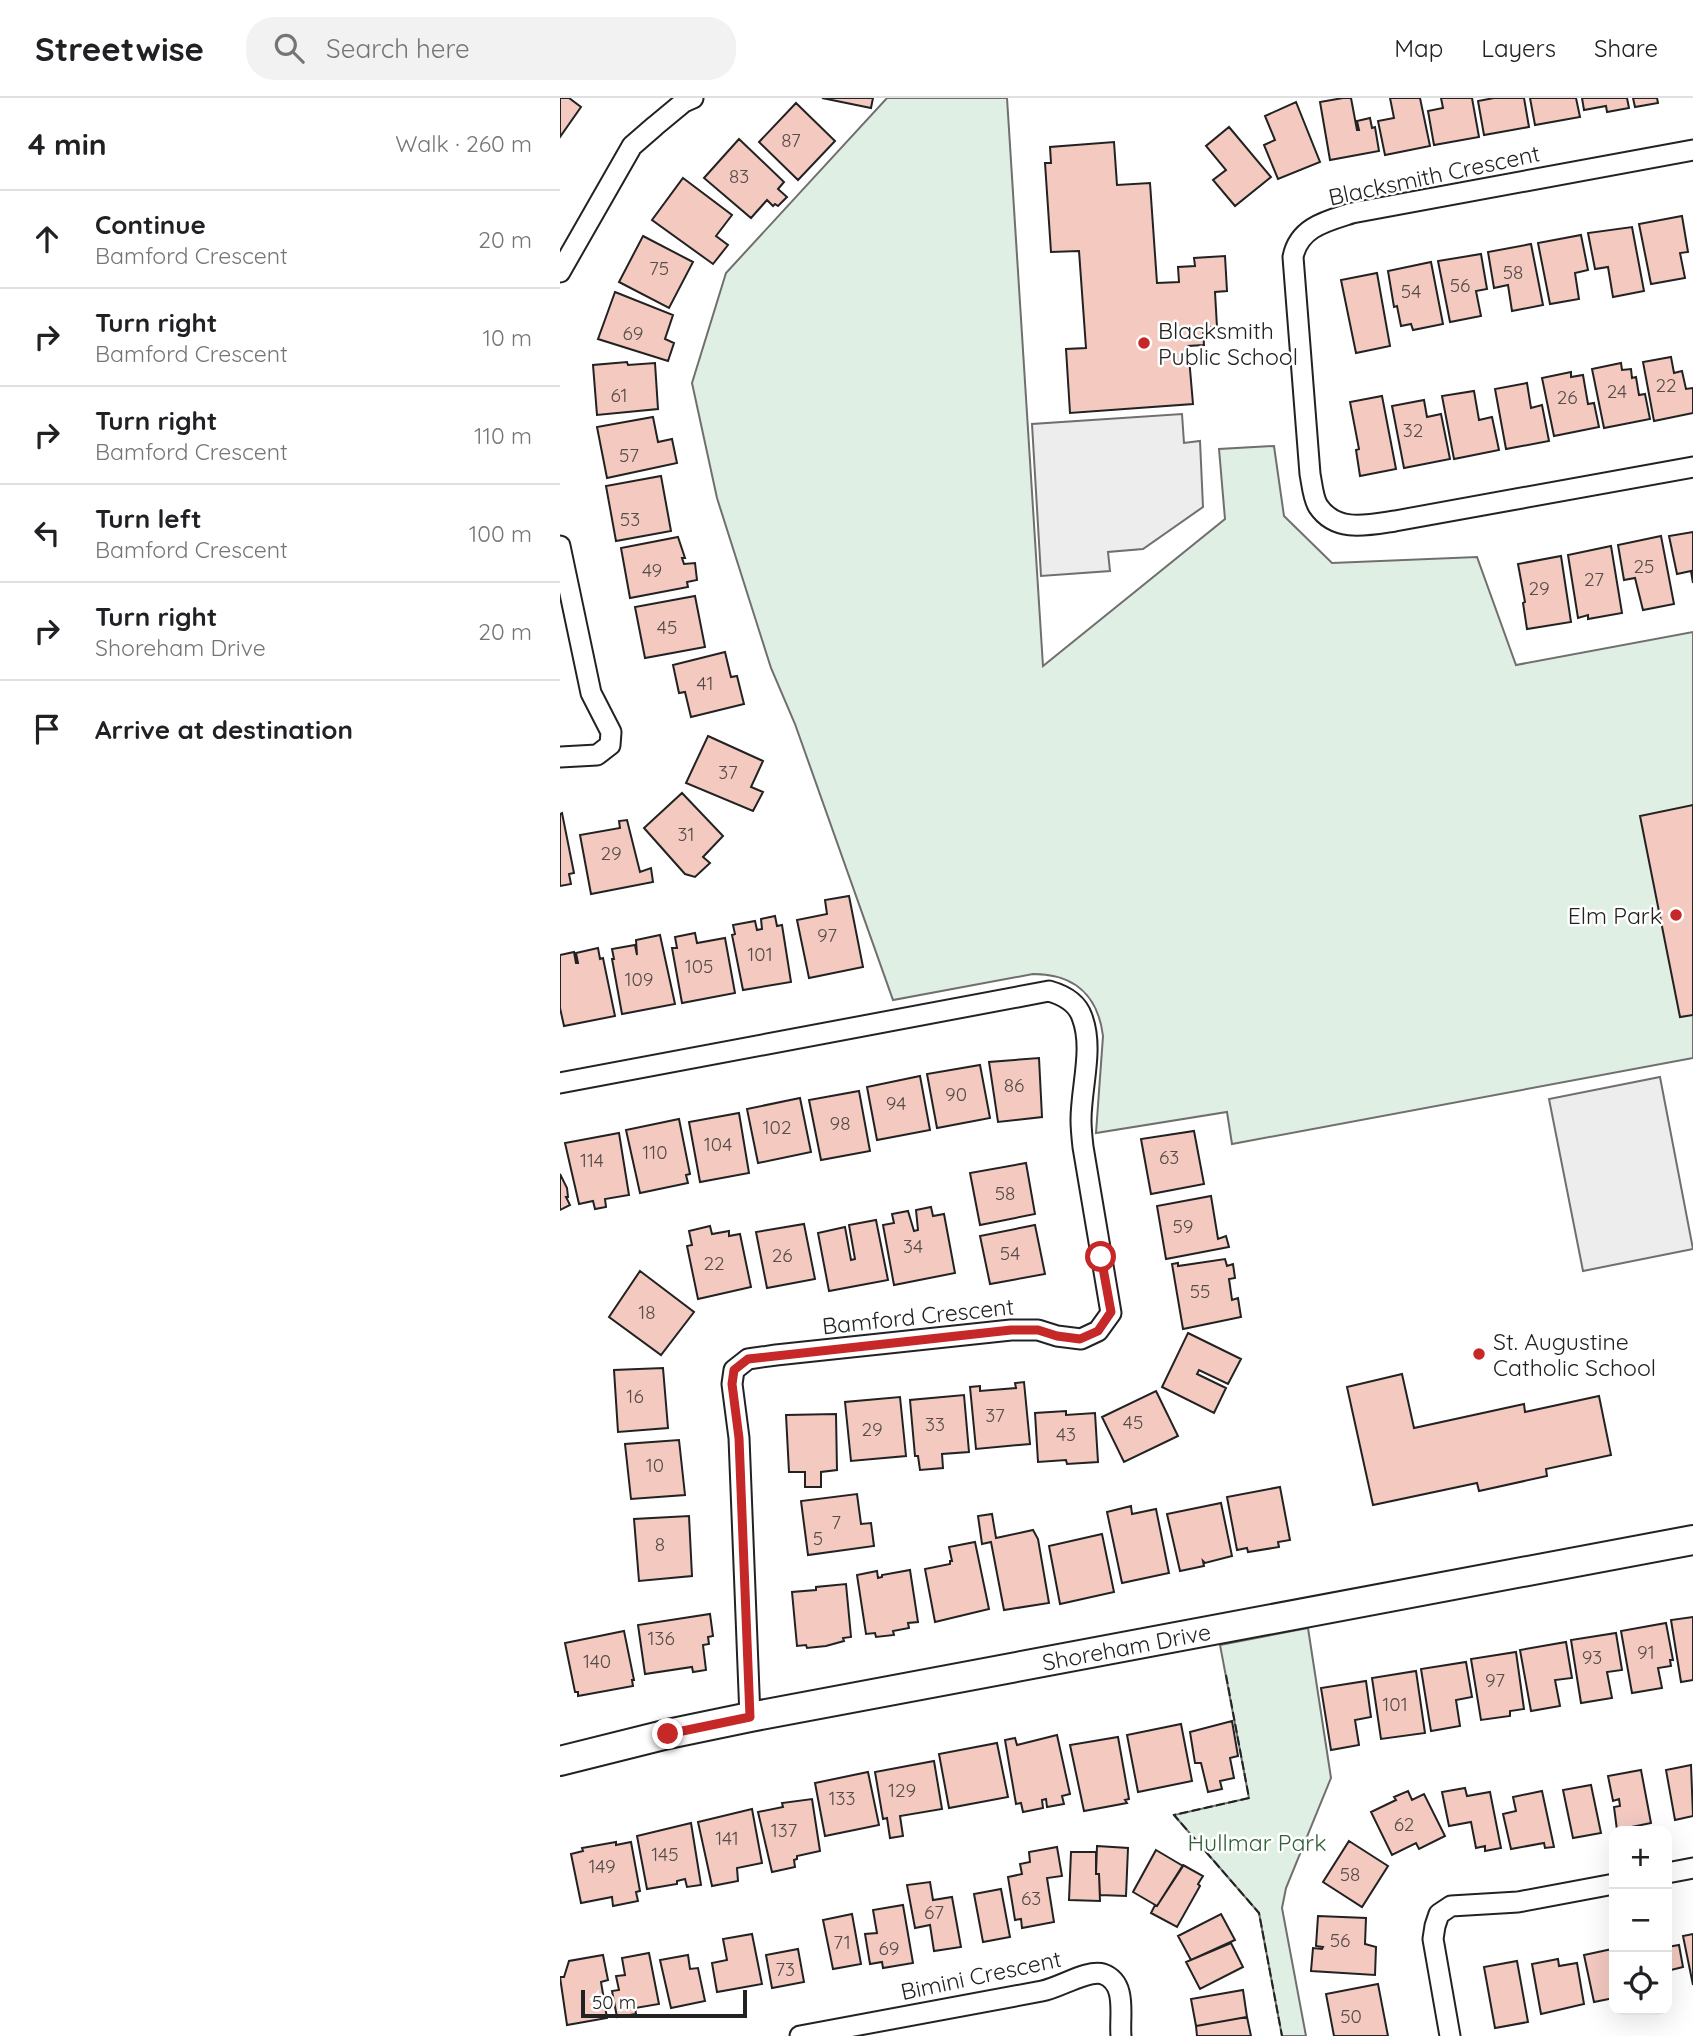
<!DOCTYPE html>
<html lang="en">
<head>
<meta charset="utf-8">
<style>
	:root { --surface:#fff; --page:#f2f2f2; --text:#202124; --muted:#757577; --line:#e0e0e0 }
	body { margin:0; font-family:Quicksand,sans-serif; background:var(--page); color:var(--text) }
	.controls { position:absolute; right:21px; bottom:21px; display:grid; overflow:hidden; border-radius:14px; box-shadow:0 7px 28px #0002 }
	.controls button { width:63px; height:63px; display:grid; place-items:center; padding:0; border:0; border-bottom:2px solid var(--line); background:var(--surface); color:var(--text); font:35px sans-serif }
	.scale { position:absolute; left:21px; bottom:18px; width:166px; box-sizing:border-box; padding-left:7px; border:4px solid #222; border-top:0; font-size:19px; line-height:24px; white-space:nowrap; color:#222; -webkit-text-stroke:5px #fff; paint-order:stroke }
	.stop { position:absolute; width:21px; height:21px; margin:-16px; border:5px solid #c62828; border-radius:50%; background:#fff }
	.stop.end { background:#c62828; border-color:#fff; box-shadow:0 2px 7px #0008 }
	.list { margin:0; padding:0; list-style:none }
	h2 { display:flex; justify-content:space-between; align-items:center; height:91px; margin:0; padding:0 28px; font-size:30px }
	h2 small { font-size:23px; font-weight:400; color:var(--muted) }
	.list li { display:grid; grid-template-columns:46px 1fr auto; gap:21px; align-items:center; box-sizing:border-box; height:98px; padding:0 28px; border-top:2px solid var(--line) }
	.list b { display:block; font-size:26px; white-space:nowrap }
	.list p { margin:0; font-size:23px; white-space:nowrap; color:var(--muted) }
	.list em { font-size:23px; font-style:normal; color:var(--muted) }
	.icon { flex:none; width:38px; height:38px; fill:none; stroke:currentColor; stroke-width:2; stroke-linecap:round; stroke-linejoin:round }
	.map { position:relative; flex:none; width:1133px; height:1938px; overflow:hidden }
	header { display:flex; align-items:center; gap:42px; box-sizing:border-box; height:98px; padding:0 35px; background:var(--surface); border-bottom:2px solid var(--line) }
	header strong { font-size:33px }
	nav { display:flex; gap:38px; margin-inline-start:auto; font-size:24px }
	.search { width:490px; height:63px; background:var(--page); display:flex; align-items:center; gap:18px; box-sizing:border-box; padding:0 24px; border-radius:28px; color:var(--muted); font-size:26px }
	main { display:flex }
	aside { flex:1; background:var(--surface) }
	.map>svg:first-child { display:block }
	.green { fill:#e0efe3; stroke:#6f6f6f; stroke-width:2 }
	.parking { fill:#ededed; stroke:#6f6f6f; stroke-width:2 }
	.building { fill:#f3c9c0; stroke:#222; stroke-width:2 }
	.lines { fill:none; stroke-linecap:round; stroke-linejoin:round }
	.street-casing { stroke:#222; stroke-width:23 }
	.secondary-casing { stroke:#222; stroke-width:32 }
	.street { stroke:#fff; stroke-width:19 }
	.secondary { stroke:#fff; stroke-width:28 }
	.fence { stroke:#222; stroke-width:2; stroke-dasharray:9 3.5; stroke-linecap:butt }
	.route { stroke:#c62828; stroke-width:9 }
	.poi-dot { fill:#c62828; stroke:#fff; stroke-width:2.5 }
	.labels { text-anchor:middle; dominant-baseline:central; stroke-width:5; stroke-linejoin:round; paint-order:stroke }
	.number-label { font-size:19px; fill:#564c4a }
	.street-label { font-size:23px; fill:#222; stroke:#fff }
	.poi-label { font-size:23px; fill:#222; stroke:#fff; text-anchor:start }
	.park-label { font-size:23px; fill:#2f5e38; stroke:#fff }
</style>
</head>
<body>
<header>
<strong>Streetwise</strong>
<div class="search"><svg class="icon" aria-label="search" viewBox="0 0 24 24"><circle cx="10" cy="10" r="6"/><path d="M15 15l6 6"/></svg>Search here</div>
<nav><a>Map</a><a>Layers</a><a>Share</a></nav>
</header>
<main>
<aside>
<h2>4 min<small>Walk · 260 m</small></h2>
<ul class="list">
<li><svg class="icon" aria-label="ahead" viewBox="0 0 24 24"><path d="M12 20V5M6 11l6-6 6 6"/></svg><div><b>Continue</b><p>Bamford Crescent</p></div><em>20 m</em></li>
<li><svg class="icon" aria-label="right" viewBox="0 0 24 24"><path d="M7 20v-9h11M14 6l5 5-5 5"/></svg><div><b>Turn right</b><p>Bamford Crescent</p></div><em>10 m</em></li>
<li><svg class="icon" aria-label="right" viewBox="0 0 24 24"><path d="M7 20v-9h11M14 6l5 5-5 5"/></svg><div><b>Turn right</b><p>Bamford Crescent</p></div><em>110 m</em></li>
<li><svg class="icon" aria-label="left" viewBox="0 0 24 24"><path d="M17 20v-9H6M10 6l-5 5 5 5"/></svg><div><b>Turn left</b><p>Bamford Crescent</p></div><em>100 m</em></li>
<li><svg class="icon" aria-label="right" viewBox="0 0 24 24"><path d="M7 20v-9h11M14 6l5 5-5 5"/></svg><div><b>Turn right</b><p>Shoreham Drive</p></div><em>20 m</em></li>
<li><svg class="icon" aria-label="arrive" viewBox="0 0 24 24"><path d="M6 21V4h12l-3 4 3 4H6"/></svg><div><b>Arrive at destination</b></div></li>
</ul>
</aside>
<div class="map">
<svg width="1133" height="1938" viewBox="0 0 1133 1938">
	<rect width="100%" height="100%" fill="#fff"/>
	<path class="green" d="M327 0H447L483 568 665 421 659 351 714 348 724 418 772 465 917 459 956 567 1133 534V960L672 1046 667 1014 536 1035 543 938C538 897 514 876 473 876L333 902 235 626 211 570 157 400 132 285 166 175Z
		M748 1530 771 1680 726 1790 722 1810 746 1938H722L699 1815 614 1717 689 1700 660 1547Z"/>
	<path class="parking" d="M622 316 624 345 640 343 643 409 583 451 548 454 550 473 481 478 472 326Z
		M1100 979 1133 1151 1023 1173 989 1001Z"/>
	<path class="building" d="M0 0H9L21 9 0 39Z
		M262 0H313L311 10Z
		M783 0H791L797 32H799L797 23 810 20 812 30 815 29 819 53 770 62 760 4Z
		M830 0H860L870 48 825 57 818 23 834 20Z
		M881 0H912L919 39 874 47 868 13 883 10Z
		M964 0 969 29 924 37 918 3 934 0Z
		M970 0H1016L1020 19 975 27Z
		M1022 0H1067L1069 10 1047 14 1046 8 1024 12Z
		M1073 0H1097L1098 5 1075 9Z
		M736 4 760 64 718 81 704 47 715 42 705 18Z
		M236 5 275 43 238 82 199 44Z
		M669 29 711 79 675 108 653 82 666 72 646 48Z
		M179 41 224 84 218 91 227 99 218 108 215 106 213 108 207 102 191 120 144 80Z
		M554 44 557 87 590 85 597 185 619 184 618 169 635 168 634 160 665 158 667 193 655 194 657 229 643 230 644 247 628 248 633 306 510 315 506 251 526 250 519 153 491 154 485 65H491L490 49Z
		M123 80 172 117 156 138 168 147 153 166 92 122Z
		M1122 118 1128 154 1120 155 1125 180 1091 186 1079 126Z
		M1072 129 1084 193 1053 199 1048 169 1035 171 1028 135Z
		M1021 137 1028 172 1015 175 1019 201 990 206 978 145Z
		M83 138 133 164 109 210 59 184Z
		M971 146 983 207 952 213 948 187 934 190 928 154Z
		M921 156 927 191 916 193 921 218 890 224 878 163Z
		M871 164 883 226 853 232 851 226 841 228 837 208 834 209 828 173Z
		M817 175 830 248 796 255 781 182Z
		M55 194 113 217 105 241 114 245 108 263 38 241Z
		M1111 259 1114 275 1122 273 1126 291 1133 290V315L1094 323 1083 264Z
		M67 264 68 267 95 265 98 311 37 317 33 267Z
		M1061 265 1062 272 1071 271 1072 280 1076 279 1079 297 1085 296 1090 321 1044 330 1032 271Z
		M1011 274V279L1023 277 1028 306 1034 305 1039 329 994 338 982 280Z
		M967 285 971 310 982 307 989 343 946 351 935 291Z
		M914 293 919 322 932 319 939 352 894 361 882 298Z
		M822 298 836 371 800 378 796 352 799 351 790 304Z
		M864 302 867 319 881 316 890 361 844 370 832 308Z
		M93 319 98 344 112 341 117 365 47 380 37 329Z
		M101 378 111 433 56 443 46 388Z
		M1133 434V485L1131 473 1117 476 1109 438Z
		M1101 438 1114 506 1083 512 1075 480 1064 482 1058 447Z
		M118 439 125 460H122L124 466 135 465 137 482 127 484 128 489 70 500 61 450Z
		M1051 448 1062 515 1028 521V517L1018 520 1008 457Z
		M1001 458 1011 524 967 531 963 505 965 504 958 466Z
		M135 498 145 549 85 560 75 509Z
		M165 554 171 579 177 578 184 606 131 619 125 594 119 595 113 567Z
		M148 638 203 663 191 689 203 694 193 713 126 685Z
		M122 695 163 738 143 759 150 765 135 779 125 776 84 730Z
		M1133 707V917L1120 919 1080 718Z
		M2 715 14 775 9 776 11 786 0 788V716Z
		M67 722 80 774 91 770 93 784 31 796 20 737 60 730 59 723Z
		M289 798 303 869 249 880 237 822 267 816 265 802Z
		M215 818 217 828 222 827 231 884 183 892 172 837 175 836 173 827 195 823 197 832 202 831 201 821Z
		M135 835 137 845 165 840 175 895 122 905 112 850H117L115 839Z
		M100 837 115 906 62 916 52 861H54L52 851 75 847 77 857 76 842Z
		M38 850 40 861 43 860 55 918 4 928 0 910V857L14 854 16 865H18L16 855Z
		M479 960 482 1019 438 1024 429 964Z
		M420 967 430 1020 377 1030 367 976Z
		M360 978 370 1032 317 1042 307 989Z
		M299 993 310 1053 261 1062 249 1002Z
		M240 1000 251 1054 198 1065 187 1011Z
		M179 1015 189 1075 140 1084 129 1024Z
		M119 1021 130 1076 126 1077 128 1085 80 1095 66 1032Z
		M634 1033 644 1086 591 1096 581 1041Z
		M59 1035 69 1097 45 1101 46 1109 35 1111 33 1103 19 1106 5 1045Z
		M466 1065 475 1116 420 1127 410 1075Z
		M0 1076 7 1090 8 1099H6L10 1107 0 1112Z
		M651 1098 658 1141 666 1138 669 1149 606 1161 597 1108Z
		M371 1109 373 1118 384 1116 395 1175 334 1187 323 1127 334 1125 332 1116 348 1113 354 1133 358 1132 356 1112Z
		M316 1122 328 1182 269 1193 258 1135 285 1129 291 1162 295 1161 289 1127Z
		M244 1126 255 1181 207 1190 196 1134Z
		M475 1127 485 1176 430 1186 420 1138Z
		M150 1128 152 1136 169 1133V1138L180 1136 191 1189 138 1201 127 1148 132 1147 129 1133Z
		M665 1161 667 1168 673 1166 675 1180 669 1181 672 1202 678 1200 681 1219 623 1231 612 1166 618 1165V1168Z
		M80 1173 134 1214 101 1257 49 1219Z
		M628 1235 681 1261 668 1286 639 1272 637 1276 666 1290 654 1315 602 1289Z
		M103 1270 108 1330 58 1334 54 1272Z
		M842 1276 854 1330 964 1306 965 1314 1039 1298 1051 1357 986 1371 987 1378 919 1393 917 1385 813 1407 787 1289Z
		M464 1284 470 1346 416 1351 410 1289 420 1288V1293L456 1290 455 1285Z
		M596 1293 618 1338 564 1364 542 1319Z
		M404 1297 409 1354 382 1356 383 1370 360 1372 358 1358H355L350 1302Z
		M340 1299 346 1358 291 1363 285 1304Z
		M506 1313V1317L535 1315 538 1364 507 1366 506 1362 478 1364 475 1315Z
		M276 1316 277 1372 261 1374V1389H245V1374H229L226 1317Z
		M119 1342 125 1397 71 1401 65 1346Z
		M720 1389 730 1442 718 1444 719 1449 688 1454 687 1450 677 1452 667 1399Z
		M297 1396 301 1426 311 1425 314 1448 248 1457 241 1403Z
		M661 1405 672 1458 645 1465 643 1463 644 1468 620 1473 607 1416Z
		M571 1408 572 1416 596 1411 609 1475 562 1485 547 1414Z
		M432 1416 436 1440 473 1432 478 1441 489 1505 444 1512 431 1444 422 1446 418 1418Z
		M129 1418 132 1478 79 1483 74 1421Z
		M542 1436 554 1494 500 1506 489 1448Z
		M415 1444 429 1511 375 1524 365 1471 390 1466V1463H392L389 1449Z
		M350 1472 358 1524 348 1525 349 1530 333 1533 334 1537 316 1539 315 1535 306 1536 297 1477 317 1473 318 1480 322 1479V1477Z
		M286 1486 291 1539 283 1540 284 1543 266 1548 247 1550 246 1547 237 1548 232 1494 256 1492V1489Z
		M150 1516 153 1538 148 1539 149 1546 143 1547 146 1572 133 1574 132 1569 85 1576 78 1527Z
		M1133 1519V1582L1121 1584 1111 1522Z
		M1106 1525 1113 1562H1110L1111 1568 1098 1570 1102 1590 1072 1595 1061 1533Z
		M64 1533 74 1582H72L73 1588 18 1598V1594H15L5 1545Z
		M1056 1535 1062 1572 1047 1574 1052 1600 1021 1605 1011 1542Z
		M1006 1544 1012 1580 995 1582 1000 1608 971 1613 960 1552Z
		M956 1554 964 1611 950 1613V1618L921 1622 911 1561Z
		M906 1564 912 1599 896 1602 900 1628 871 1633 861 1571Z
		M856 1573 865 1635 821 1641 812 1580Z
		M806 1583 811 1619 795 1622 799 1647 771 1652 761 1590Z
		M672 1623 678 1658 670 1660 674 1680 660 1683 662 1691 648 1694 641 1665H635L630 1634Z
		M621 1626 632 1683 578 1694 567 1637Z
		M497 1637 510 1696 502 1698 504 1706 487 1709 486 1701 482 1702 483 1710 463 1714 461 1705 456 1706 445 1642 455 1640 457 1647Z
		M558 1639 569 1701 565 1702 567 1705 524 1713 510 1647Z
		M437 1645 448 1699 389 1710 379 1656Z
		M374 1663 382 1711 340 1718 343 1738 330 1740 327 1720 323 1721 315 1674Z
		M1131 1667 1133 1718 1115 1722 1106 1672Z
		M1081 1672 1091 1725 1057 1732 1054 1709 1060 1708 1059 1701 1053 1703 1048 1678Z
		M308 1674 319 1727 265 1738 255 1685Z
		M1031 1687 1041 1735 1013 1740 1003 1692Z
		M905 1690 907 1698 930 1694 941 1750 925 1753V1748L916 1750 911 1724 889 1728 882 1694Z
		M848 1693 852 1702 864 1696 885 1738 859 1751 856 1745 832 1757 811 1714 836 1702 834 1699Z
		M982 1693 994 1749 985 1750 984 1745 951 1751 943 1716 956 1713 953 1699Z
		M252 1701 260 1753 237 1758V1761L234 1762 235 1769 212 1774 198 1714 223 1709 222 1705Z
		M192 1711 202 1765 177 1770 178 1783 152 1788 138 1724Z
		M131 1725 141 1787 127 1789 125 1781 117 1783V1786L87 1791 77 1738Z
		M789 1743 828 1768 802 1809 763 1784Z
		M56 1744V1747L71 1744 80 1793 76 1794 78 1803 53 1808 52 1799 21 1805 11 1756 23 1753 22 1750Z
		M537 1748 568 1750 566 1798 540 1797 539 1776H536Z
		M497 1749 502 1778 487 1780 494 1824 462 1830 461 1821 455 1822 448 1779 462 1776 460 1766 470 1764 469 1754Z
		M596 1752 623 1768 597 1808 573 1794Z
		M511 1754H536V1776H539L540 1803 509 1802Z
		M623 1767 643 1778 638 1786 640 1788 617 1829 591 1815 595 1807 597 1808Z
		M370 1784 373 1802 392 1799 401 1849 374 1853 370 1827 355 1830 347 1787Z
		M441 1791 450 1839 423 1844 414 1796Z
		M343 1807 353 1865 323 1870 322 1864 310 1866 305 1836 317 1835 313 1812Z
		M292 1816 301 1866 273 1871 263 1822Z
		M661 1816 675 1842 631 1862 618 1838Z
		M758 1818 806 1820 805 1846 816 1849 815 1877 751 1873 753 1850 762 1851 763 1849 756 1848Z
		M192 1836 202 1886 157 1894 152 1865 167 1862 163 1841Z
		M1133 1836V1887L1123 1838Z
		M671 1845 683 1869 640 1891 626 1864Z
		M1119 1847 1123 1869 1107 1873V1849Z
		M238 1851 244 1884 212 1890 206 1857Z
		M1052 1851 1054 1863V1900L1034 1904 1024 1857Z
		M89 1855 99 1906 75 1910 76 1916 57 1919 52 1893 59 1892 56 1878 65 1877 62 1860Z
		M43 1857 48 1882 41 1884 47 1920 7 1927 0 1879H4L9 1863Z
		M128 1857 130 1871 138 1870 145 1903 111 1910 100 1862Z
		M998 1861 999 1868 1017 1865 1024 1906 981 1916 972 1866Z
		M957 1863 968 1924 935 1930 924 1869Z
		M818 1886 828 1938H774L766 1896Z
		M683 1892 687 1919 636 1928 631 1901Z
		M687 1919 691 1938H637L636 1928Z"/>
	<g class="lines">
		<defs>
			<path id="street" d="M1133 52 792 115C767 123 739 129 733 159L750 376C752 386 753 400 758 408 776 435 808 427 835 423L1133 369
				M0 174 72 48 95 28 124 4 133 0
				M0 448 31 595 51 634 50 647 37 657 0 659
				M0 985 489 893C503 897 517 904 522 919 534 950 521 989 521 1022 521 1031 522 1040 523 1049L551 1215 538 1233 521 1241 497 1238 478 1232H451L216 1257 188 1261 174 1272 172 1286 179 1340 190 1619
				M1107 1775 1133 1770
				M240 1938C321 1923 402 1908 482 1893 499 1890 528 1871 543 1876 568 1885 559 1918 561 1938
				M890 1938 873 1841 875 1828 879 1816 891 1808 958 1804 1054 1786"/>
			<g id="secondary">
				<path id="s1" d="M0 1663 108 1636 190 1619 1133 1442"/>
			</g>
		</defs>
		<use href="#street" class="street-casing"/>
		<use href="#secondary" class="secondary-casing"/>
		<use href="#street" class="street"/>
		<use href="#secondary" class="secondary"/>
		<path class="fence" d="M666 1577 689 1700 614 1717 699 1815 722 1938"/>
	</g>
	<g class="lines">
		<path class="route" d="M108 1636 190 1619 179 1340 172 1286 174 1272 188 1261 451 1232H478L497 1238 520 1241 538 1233 551 1214 541 1159"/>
	</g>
	<g class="poi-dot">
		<circle cx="584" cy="245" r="7"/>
		<circle cx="1116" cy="817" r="7"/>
		<circle cx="919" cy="1256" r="7"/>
	</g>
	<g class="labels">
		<g class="number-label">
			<text x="231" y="42">87</text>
			<text x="179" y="78">83</text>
			<text x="99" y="170">75</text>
			<text x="953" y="174">58</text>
			<text x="900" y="187">56</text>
			<text x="851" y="193">54</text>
			<text x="73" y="235">69</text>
			<text x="1106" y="287">22</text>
			<text x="1057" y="293">24</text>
			<text x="59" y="297">61</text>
			<text x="1007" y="299">26</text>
			<text x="853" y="332">32</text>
			<text x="69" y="357">57</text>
			<text x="70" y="421">53</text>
			<text x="1084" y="468">25</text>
			<text x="92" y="472">49</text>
			<text x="1034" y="481">27</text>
			<text x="979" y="490">29</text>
			<text x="107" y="529">45</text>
			<text x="145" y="585">41</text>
			<text x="168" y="674">37</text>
			<text x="126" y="736">31</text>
			<text x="51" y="755">29</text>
			<text x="267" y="837">97</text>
			<text x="200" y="856">101</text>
			<text x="139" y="868">105</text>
			<text x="79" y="881">109</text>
			<text x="454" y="987">86</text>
			<text x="396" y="996">90</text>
			<text x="336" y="1005">94</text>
			<text x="280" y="1025">98</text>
			<text x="217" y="1029">102</text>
			<text x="158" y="1046">104</text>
			<text x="95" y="1054">110</text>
			<text x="609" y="1059">63</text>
			<text x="32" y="1062">114</text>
			<text x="445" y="1095">58</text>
			<text x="623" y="1128">59</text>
			<text x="353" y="1148">34</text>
			<text x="450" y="1155">54</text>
			<text x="222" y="1157">26</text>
			<text x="154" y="1165">22</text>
			<text x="640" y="1193">55</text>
			<text x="87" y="1214">18</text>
			<text x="75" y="1298">16</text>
			<text x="435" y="1317">37</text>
			<text x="573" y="1324">45</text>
			<text x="375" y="1326">33</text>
			<text x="312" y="1331">29</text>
			<text x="506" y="1336">43</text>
			<text x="95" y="1367">10</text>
			<text x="276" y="1424">7</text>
			<text x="258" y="1440">5</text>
			<text x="100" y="1446">8</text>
			<text x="101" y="1540">136</text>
			<text x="1086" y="1554">91</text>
			<text x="1032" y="1559">93</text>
			<text x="37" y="1563">140</text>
			<text x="935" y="1582">97</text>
			<text x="835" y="1606">101</text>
			<text x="342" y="1692">129</text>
			<text x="282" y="1700">133</text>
			<text x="844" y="1726">62</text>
			<text x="224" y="1732">137</text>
			<text x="167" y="1740">141</text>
			<text x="105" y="1756">145</text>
			<text x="42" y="1768">149</text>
			<text x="790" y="1776">58</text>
			<text x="471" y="1800">63</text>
			<text x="374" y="1814">67</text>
			<text x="780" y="1842">56</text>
			<text x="282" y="1844">71</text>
			<text x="329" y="1850">69</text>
			<text x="225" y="1871">73</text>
			<text x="791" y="1918">50</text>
		</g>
		<g class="street-label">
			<text transform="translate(874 77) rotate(-12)">Blacksmith Crescent</text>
			<text transform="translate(358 1218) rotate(-6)">Bamford Crescent</text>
			<text stroke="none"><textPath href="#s1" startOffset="578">Shoreham Drive</textPath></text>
			<text transform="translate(421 1877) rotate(-12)">Bimini Crescent</text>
		</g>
		<g class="poi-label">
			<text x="598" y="232">Blacksmith<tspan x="598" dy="26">Public School</tspan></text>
			<text x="1102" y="817" text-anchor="end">Elm Park</text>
			<text x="933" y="1243">St. Augustine<tspan x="933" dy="26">Catholic School</tspan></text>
		</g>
		<g class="park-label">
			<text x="697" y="1744">Hullmar Park</text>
		</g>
	</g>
</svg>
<div class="controls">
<button>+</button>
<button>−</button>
<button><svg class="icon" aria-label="locate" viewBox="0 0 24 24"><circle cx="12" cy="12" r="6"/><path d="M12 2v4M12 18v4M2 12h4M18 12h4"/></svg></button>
</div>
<div class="scale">50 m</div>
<div class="stop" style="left:541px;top:1159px"></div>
<div class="stop end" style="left:108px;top:1636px"></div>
</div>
</main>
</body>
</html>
